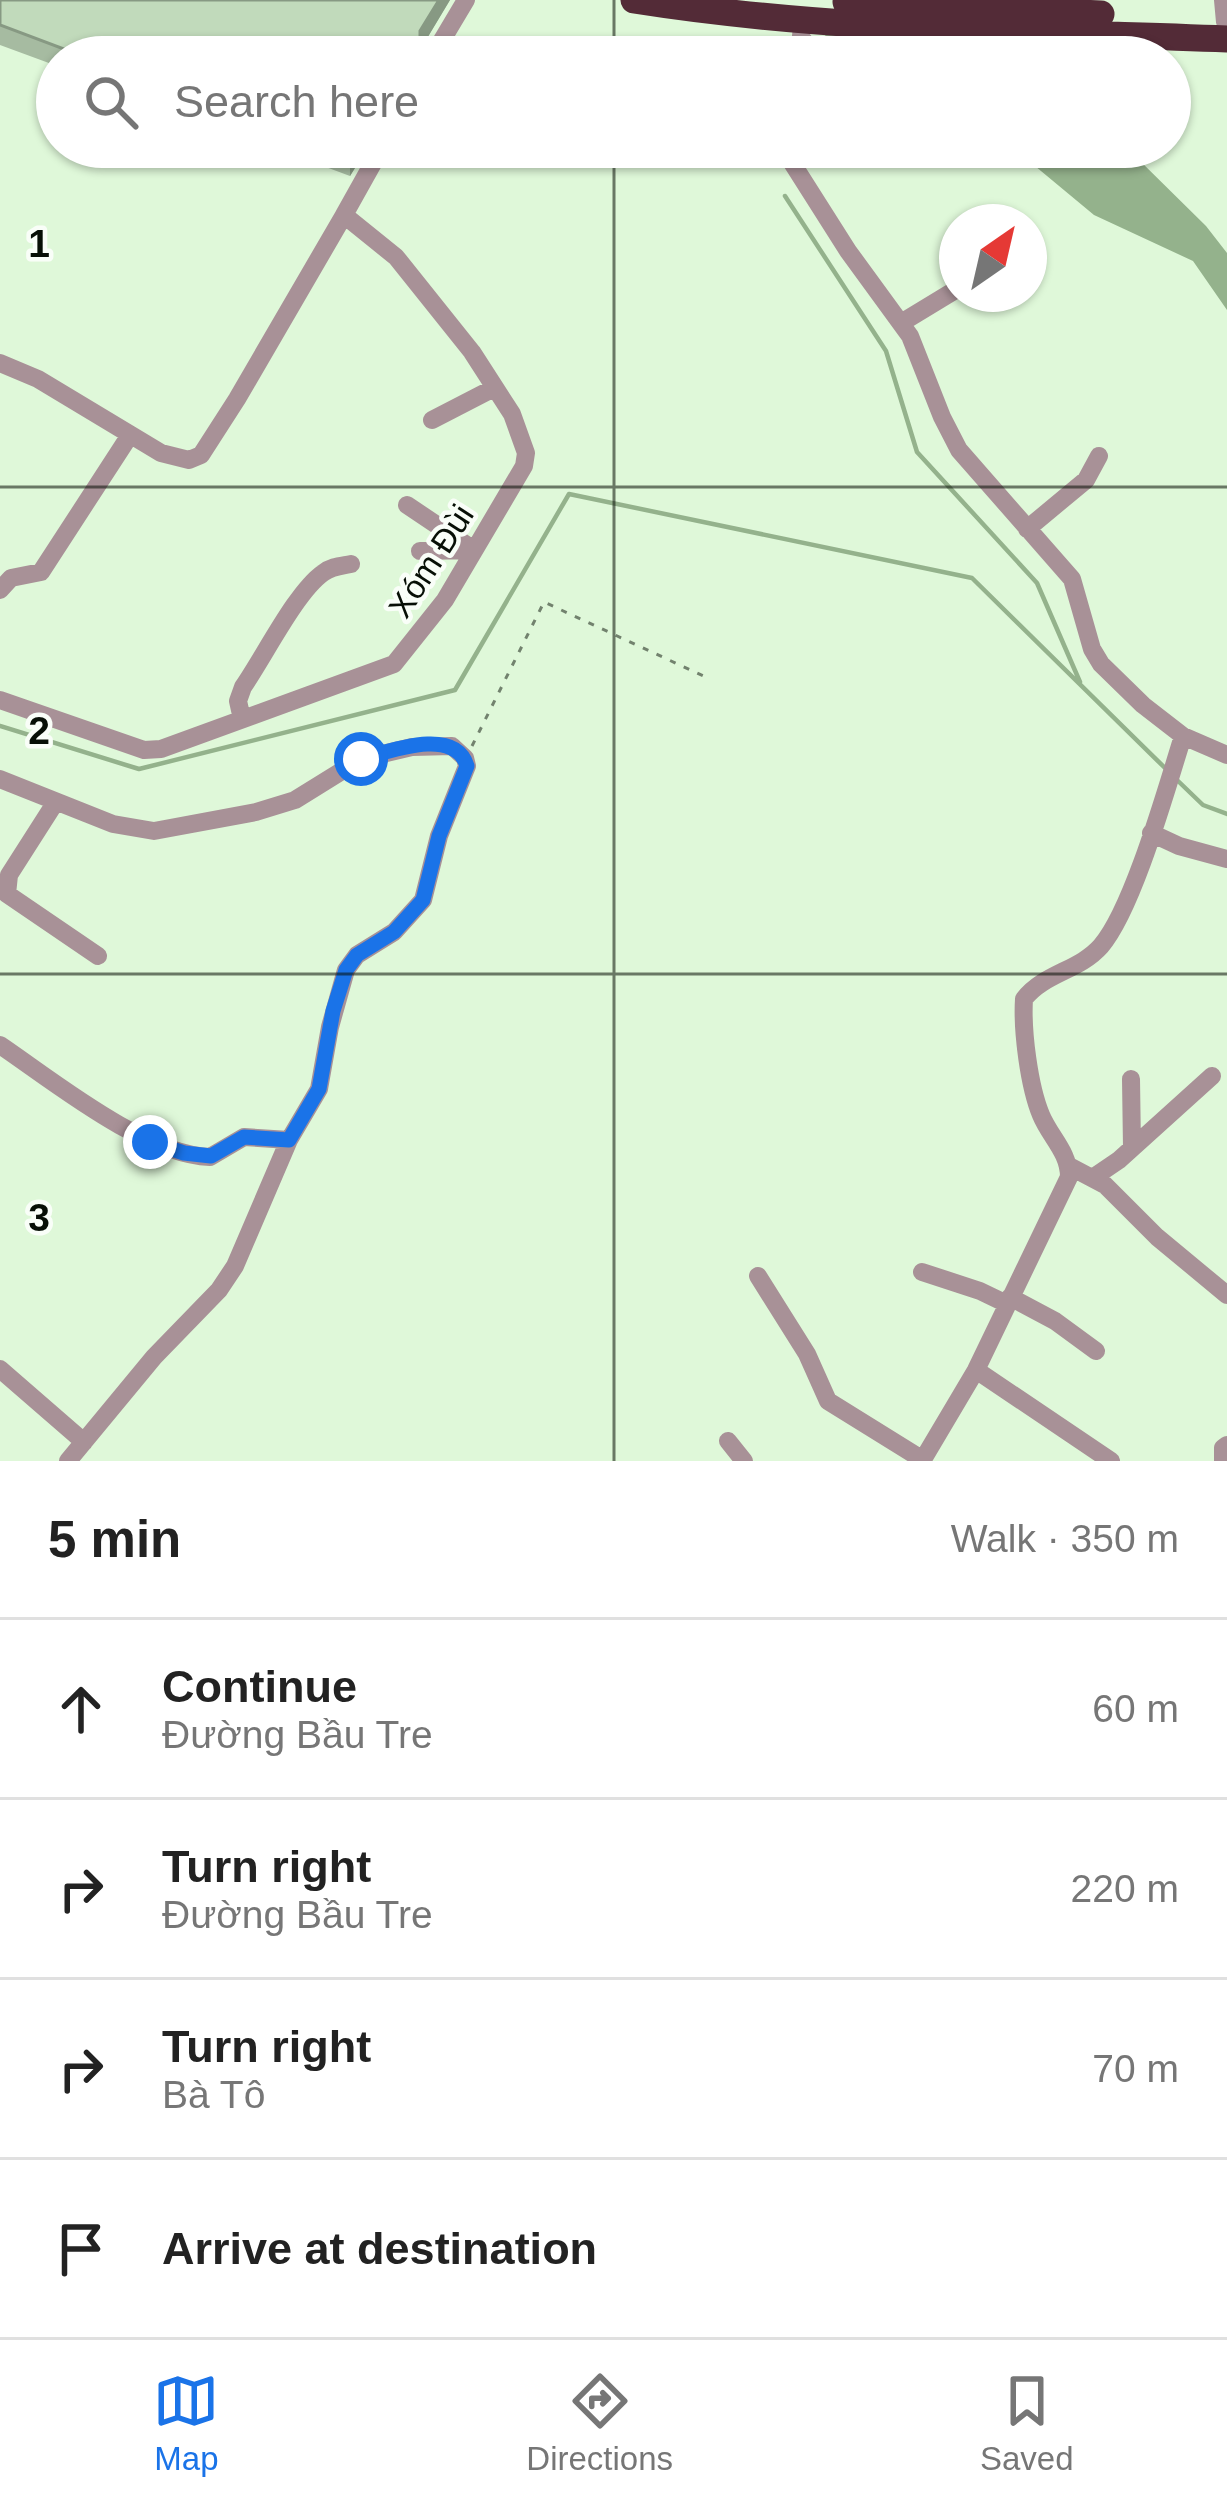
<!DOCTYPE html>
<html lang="en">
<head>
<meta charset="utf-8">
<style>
	:root { --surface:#fff; --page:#f2f2f2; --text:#222; --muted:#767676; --line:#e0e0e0; --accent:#1a73e8 }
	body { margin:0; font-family:Helvetica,sans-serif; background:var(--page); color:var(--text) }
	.compass { position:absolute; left:939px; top:204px; width:108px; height:108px; border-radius:50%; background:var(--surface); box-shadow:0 3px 9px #0004; rotate:34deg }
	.stop { position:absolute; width:36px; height:36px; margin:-27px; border:9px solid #1a73e8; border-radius:50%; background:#fff }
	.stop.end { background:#1a73e8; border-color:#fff; box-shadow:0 3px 12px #0008 }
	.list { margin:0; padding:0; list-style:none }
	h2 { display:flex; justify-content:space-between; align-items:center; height:156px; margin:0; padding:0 48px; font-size:51px }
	h2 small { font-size:39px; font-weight:400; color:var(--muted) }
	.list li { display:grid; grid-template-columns:78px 1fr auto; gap:36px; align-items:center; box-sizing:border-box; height:180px; padding:0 48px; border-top:3px solid var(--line) }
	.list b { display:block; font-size:45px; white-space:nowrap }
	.list p { margin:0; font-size:39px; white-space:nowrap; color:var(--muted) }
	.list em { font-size:39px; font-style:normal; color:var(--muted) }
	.icon { flex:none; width:66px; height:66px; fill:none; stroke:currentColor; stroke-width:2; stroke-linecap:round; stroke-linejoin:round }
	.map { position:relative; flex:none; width:1227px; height:1461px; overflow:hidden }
	.search { position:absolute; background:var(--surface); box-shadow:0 3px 9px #0004; left:36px; right:36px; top:36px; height:132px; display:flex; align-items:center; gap:30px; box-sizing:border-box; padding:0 42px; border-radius:66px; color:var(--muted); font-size:45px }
	.sheet { height:876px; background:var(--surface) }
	nav { display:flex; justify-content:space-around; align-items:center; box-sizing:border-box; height:168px; border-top:3px solid var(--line); background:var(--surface); font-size:33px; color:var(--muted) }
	nav a { display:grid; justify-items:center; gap:6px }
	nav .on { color:var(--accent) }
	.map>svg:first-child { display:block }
	.water { fill:#94b28c }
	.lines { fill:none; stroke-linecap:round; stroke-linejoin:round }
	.stream { stroke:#94b28c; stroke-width:4.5 }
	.path { stroke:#72826e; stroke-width:3; stroke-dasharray:6 9; stroke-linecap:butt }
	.minor { stroke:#a89197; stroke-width:18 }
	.highway { stroke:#532b37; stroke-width:27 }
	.wall { fill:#a6bba1 }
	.shaded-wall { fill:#879983 }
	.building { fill:#c1dabb; stroke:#879983; stroke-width:3 }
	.route { stroke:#1a73e8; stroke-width:15 }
	.grid { fill:none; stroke:#070f06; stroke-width:3; stroke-opacity:0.55 }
	.labels { text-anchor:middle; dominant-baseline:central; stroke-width:9; stroke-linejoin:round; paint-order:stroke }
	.street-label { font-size:33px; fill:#070f06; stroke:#f9fef8 }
	.grid-label { font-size:39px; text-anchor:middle; font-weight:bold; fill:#070f06; stroke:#f9fef8; stroke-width:9; stroke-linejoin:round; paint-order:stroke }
</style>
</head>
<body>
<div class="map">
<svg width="1227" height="1461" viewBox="0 0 1227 1461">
	<rect width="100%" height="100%" fill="#dff8d9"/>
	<path class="water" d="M841 0H890L880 50 914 57H829L822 43Z
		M1012 147H1100L1135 156 1206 226 1227 253V310L1193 261 1094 215Z"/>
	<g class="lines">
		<path class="stream" d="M785 196 886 351 917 452 1037 583 1080 682
			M0 726 139 769 455 690 569 494 972 578 1165 768
			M1177 780 1203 805 1227 814"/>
		<path class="path" d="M472 746 544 602 710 679"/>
		<path class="minor" d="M1223 0 1225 22
			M803 18 801 36 813 57
			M432 57 466 0
			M791 147 789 158 848 251 910 336 942 417 959 450 1072 579 1092 649 1101 664 1143 705 1183 736 1227 755
			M901 323 957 289
			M0 363 38 379 161 453 189 460 201 455 237 399 344 215
			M432 420 494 388
			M407 505 474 550 420 551
			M1027 529 1086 480 1099 456
			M0 590 11 578 41 572 130 435
			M0 700 144 750 161 749 394 664 445 600 524 466 526 453 512 414 472 352 396 257 344 215 382 147
			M242 719 238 701 243 687C264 657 296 592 323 573 332 566 341 566 351 564
			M0 779 113 824 154 831 256 812 295 800 361 759 412 747 452 746 465 758 467 766 439 836 423 900 394 932 357 955 346 970 330 1027 319 1089 289 1140 235 1266 219 1290 154 1357 68 1461
			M55 803 9 875 7 894 98 956
			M1151 833 1179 846 1227 859
			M0 1045C56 1083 143 1154 210 1157L244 1137 289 1140
			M1131 1079 1132 1148
			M1069 1166 1105 1185 1157 1237 1227 1295
			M1094 1177 1119 1160 1212 1076
			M922 1272 980 1291 1007 1304
			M758 1276 807 1354 828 1401 923 1460
			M1010 1297 1055 1321 1096 1351
			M0 1369 84 1442
			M976 1370 1111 1461
			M728 1441 744 1461
			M922 1461 976 1370 1069 1177C1069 1152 1050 1137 1041 1115 1029 1086 1022 1031 1024 999 1044 973 1079 971 1101 946 1133 909 1167 787 1183 736
			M1223 1461V1448L1227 1445"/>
		<path class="highway" d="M634 0C829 31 1030 31 1227 39
			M846 2 1101 14"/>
	</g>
	<path class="wall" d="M0 0H450L420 50V57H57V66L0 45Z
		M272 147H368L350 176Z"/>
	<path class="shaded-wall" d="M439 0H450L420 50V31Z
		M356 147H368L350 176V157Z"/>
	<path class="building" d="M0 0H439L420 31V44L412 57H85L0 25Z
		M324 147H356L350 157Z"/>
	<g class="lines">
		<path class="route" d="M150 1142 184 1153 211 1156 244 1137 289 1140 319 1089 333 1011 346 970 357 955 394 932 423 900 439 836 467 766C455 726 390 751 361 759"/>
	</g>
	<path class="grid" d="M614 0V57M614 147V1461M0 487H1227M0 974H1227"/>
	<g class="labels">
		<g class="street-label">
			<text transform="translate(431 561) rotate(-57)">Xóm Đùi</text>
		</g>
	</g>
	<g class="grid-label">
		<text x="39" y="257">1</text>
		<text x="39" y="744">2</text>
		<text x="39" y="1231">3</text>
	</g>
</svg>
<svg class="compass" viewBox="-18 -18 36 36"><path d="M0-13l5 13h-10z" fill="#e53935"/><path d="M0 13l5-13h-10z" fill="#767676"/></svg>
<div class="stop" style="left:361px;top:759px"></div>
<div class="stop end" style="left:150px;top:1142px"></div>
<div class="search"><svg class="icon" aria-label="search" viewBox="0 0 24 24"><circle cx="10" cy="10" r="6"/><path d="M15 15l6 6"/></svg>Search here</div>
</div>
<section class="sheet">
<h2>5 min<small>Walk · 350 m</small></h2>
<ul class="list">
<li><svg class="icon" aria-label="ahead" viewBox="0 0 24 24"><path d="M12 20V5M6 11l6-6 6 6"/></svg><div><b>Continue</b><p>Đường Bầu Tre</p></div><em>60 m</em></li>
<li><svg class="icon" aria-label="right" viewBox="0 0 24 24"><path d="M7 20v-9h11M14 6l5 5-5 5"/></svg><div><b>Turn right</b><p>Đường Bầu Tre</p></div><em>220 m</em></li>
<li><svg class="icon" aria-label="right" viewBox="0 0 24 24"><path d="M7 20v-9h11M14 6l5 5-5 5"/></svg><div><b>Turn right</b><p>Bà Tô</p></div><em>70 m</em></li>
<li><svg class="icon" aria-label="arrive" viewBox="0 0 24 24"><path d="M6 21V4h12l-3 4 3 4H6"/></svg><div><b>Arrive at destination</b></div></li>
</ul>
</section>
<nav>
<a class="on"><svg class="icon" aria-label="map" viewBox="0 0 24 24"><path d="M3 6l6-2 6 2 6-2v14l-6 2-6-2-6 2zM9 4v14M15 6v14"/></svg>Map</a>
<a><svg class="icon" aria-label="directions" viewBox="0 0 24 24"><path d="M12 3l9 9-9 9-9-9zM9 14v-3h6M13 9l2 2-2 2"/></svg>Directions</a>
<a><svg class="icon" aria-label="saved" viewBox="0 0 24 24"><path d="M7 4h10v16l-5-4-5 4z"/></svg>Saved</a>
</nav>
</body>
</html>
